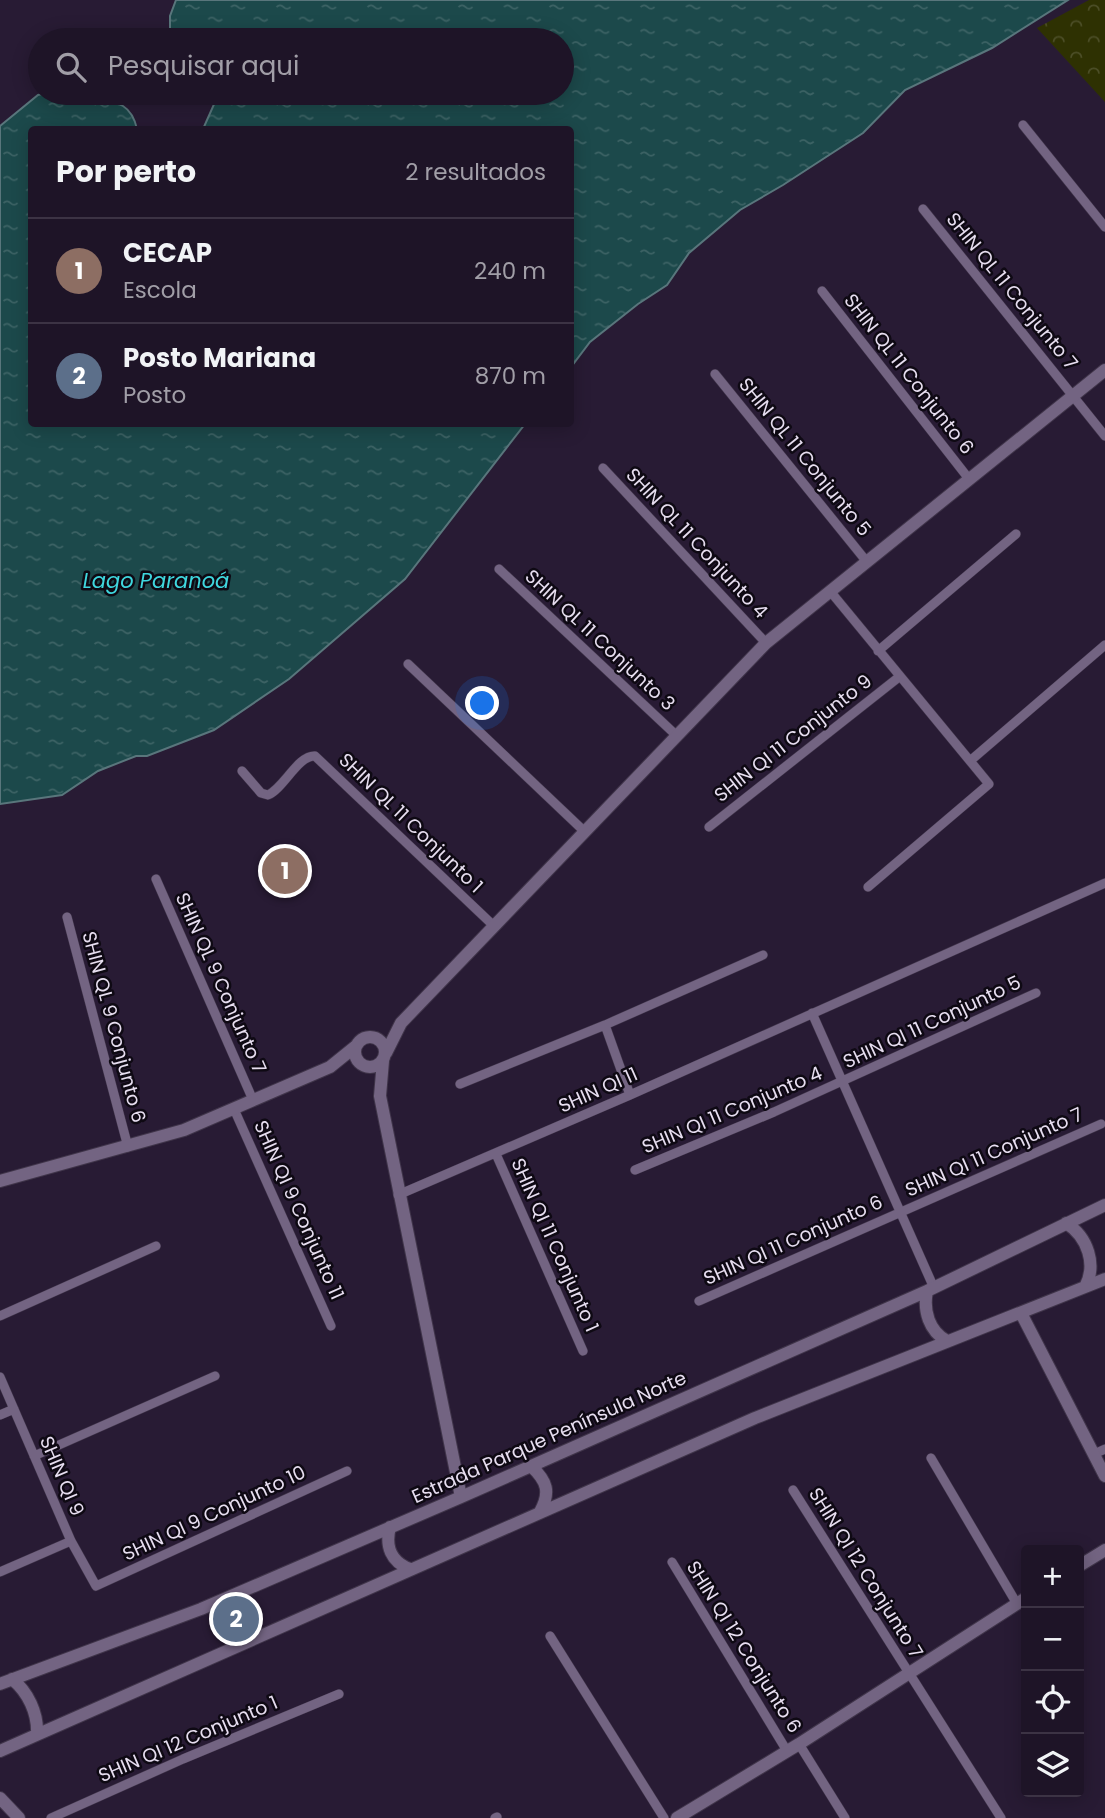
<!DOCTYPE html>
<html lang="pt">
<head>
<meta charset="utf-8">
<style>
	:root { --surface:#1e1427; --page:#261d2f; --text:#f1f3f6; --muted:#a19ea7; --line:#3c3344; --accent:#ea580c }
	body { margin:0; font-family:Poppins,sans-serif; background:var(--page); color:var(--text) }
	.controls { position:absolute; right:21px; bottom:21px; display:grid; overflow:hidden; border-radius:7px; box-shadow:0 4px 18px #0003 }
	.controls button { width:63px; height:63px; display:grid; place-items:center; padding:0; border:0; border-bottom:2px solid var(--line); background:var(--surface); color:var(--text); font:35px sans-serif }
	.you { position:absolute; left:483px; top:704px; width:24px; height:24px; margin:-18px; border:5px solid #fff; border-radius:50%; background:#1a73e8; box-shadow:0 0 0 10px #1a73e833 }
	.badge { display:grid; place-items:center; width:46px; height:46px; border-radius:50%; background:var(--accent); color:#fff; font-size:23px; font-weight:700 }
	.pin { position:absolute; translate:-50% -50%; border:4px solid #fff; box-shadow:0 2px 7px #0006 }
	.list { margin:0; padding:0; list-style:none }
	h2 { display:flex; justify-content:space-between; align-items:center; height:91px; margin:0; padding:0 28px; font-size:30px }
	h2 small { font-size:23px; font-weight:400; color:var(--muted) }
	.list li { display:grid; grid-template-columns:46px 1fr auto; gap:21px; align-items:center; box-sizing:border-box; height:105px; padding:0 28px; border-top:2px solid var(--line) }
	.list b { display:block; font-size:26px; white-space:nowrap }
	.list p { margin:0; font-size:23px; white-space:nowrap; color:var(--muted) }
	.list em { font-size:23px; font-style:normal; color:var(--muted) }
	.icon { flex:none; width:38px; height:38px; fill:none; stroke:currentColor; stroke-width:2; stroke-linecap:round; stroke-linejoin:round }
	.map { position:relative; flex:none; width:1105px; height:1818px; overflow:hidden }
	.search { position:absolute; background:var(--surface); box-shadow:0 4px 18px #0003; left:28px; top:28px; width:546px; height:77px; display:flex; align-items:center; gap:18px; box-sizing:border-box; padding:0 24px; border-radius:38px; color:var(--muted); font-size:26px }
	.panel { position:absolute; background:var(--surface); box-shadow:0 4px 18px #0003; left:28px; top:126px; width:546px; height:301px; border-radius:7px }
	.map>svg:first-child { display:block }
	.park { fill:url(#park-crowns) }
	.water { fill:url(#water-ripples); stroke:#59767c; stroke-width:2 }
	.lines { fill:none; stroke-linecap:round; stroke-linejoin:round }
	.street-casing { stroke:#40354a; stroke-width:10 }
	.secondary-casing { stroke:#40354a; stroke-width:14 }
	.street { stroke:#736482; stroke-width:9 }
	.secondary { stroke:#736482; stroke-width:12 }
	.labels { text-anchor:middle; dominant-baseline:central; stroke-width:5; stroke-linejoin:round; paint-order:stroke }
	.street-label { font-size:19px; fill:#e7def0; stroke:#0e0913 }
	.water-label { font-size:21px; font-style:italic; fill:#3fd7de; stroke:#0e0913 }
</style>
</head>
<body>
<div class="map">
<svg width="1105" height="1818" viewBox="0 0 1105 1818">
	<defs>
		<pattern id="park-crowns" width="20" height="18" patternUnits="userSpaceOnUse" patternTransform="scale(1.75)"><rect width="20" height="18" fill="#2e3102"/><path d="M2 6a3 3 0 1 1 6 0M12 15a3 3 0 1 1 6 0" fill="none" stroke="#4c4e27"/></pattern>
		<pattern id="water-ripples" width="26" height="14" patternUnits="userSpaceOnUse" patternTransform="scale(1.75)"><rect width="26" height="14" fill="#1c494b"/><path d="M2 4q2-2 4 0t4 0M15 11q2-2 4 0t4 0" fill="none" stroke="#3d6365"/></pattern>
	</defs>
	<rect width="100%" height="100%" fill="#281b34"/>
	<path class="park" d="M1089 0H1105V102L1037 28Z"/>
	<path class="water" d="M176 0H1068L992 48 905 90 863 133 783 185 740 210 689 253 667 285 638 304 590 342 571 367 570 130 203 129 219 93H562V40H170V16Z
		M46 93C67 93 86 102 107 103 113 103 118 103 123 106 131 111 135 120 137 129L32 130V424H525L405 579 289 679 214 730 147 756H136L98 771 62 795 0 804V126L38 95Z"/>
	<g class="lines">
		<defs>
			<path id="street" d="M1023 125 1105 227
				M923 209 1105 436
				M822 291 969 479
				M715 374 867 562
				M603 468 766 643
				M499 569 677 736
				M830 591 989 784 868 887
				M878 651 1016 534
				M408 664 585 832
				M970 761 1105 645
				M242 771 261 793 268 795C284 788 298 755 315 756L495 927
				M709 827 899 677
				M156 879 253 1100
				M67 917 128 1147
				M812 1013 934 1288
				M605 1025 630 1095
				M460 1084 605 1025 763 955
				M234 1109 331 1326
				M496 1154 583 1351
				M635 1170 774 1112 1036 993
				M398 1195 630 1095 1105 883
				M699 1301 1101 1124
				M0 1316 156 1246
				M0 1377 71 1541 96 1586 347 1471
				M0 1415 14 1409
				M1094 1454 1105 1449
				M34 1456 215 1376
				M931 1458 1017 1604
				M793 1490 1001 1818
				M672 1562 787 1751
				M0 1572 71 1541
				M550 1636 664 1818
				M799 1744 845 1818
				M51 1818 183 1759 339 1694
				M495 1818 497 1817"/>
			<path id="secondary" d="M355 1052a15 15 0 1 1 30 0a15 15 0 1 1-30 0Z
				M386 1053 401 1023 766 643 1105 370
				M383 1061 380 1096 461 1497
				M0 1181 184 1130 330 1067 356 1046
				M1066 1223C1088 1237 1097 1265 1085 1287
				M927 1291C923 1311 929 1331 947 1341
				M1021 1313 1105 1476
				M531 1466C547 1481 551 1492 540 1512
				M390 1527C385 1546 391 1562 410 1569
				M1079 1566 1105 1550
				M12 1679C28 1692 38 1713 37 1734
				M0 1684 201 1609 461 1497 927 1291 1105 1205
				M0 1751 755 1418 1105 1279
				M0 1798 19 1818
				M677 1818 799 1744 1026 1598"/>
		</defs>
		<use href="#street" class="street-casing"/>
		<use href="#secondary" class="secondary-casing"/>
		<use href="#street" class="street"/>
		<use href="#secondary" class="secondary"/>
	</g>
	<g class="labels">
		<g class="street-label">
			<text transform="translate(1012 291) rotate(51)">SHIN QL 11 Conjunto 7</text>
			<text transform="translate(909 374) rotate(52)">SHIN QL 11 Conjunto 6</text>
			<text transform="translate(805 457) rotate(51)">SHIN QL 11 Conjunto 5</text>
			<text transform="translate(697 543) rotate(47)">SHIN QL 11 Conjunto 4</text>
			<text transform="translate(600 640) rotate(43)">SHIN QL 11 Conjunto 3</text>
			<text transform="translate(793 738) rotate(-38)">SHIN QI 11 Conjunto 9</text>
			<text transform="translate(411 823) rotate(44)">SHIN QL 11 Conjunto 1</text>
			<text transform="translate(221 983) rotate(66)">SHIN QL 9 Conjunto 7</text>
			<text transform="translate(932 1022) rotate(-25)">SHIN QI 11 Conjunto 5</text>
			<text transform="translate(114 1027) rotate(75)">SHIN QL 9 Conjunto 6</text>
			<text transform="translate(598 1090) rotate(-24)">SHIN QI 11</text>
			<text transform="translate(732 1110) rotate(-23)">SHIN QI 11 Conjunto 4</text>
			<text transform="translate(994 1152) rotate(-24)">SHIN QI 11 Conjunto 7</text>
			<text transform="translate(299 1210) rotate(66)">SHIN QI 9 Conjunto 11</text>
			<text transform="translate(793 1240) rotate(-24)">SHIN QI 11 Conjunto 6</text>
			<text transform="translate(555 1245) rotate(66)">SHIN QI 11 Conjunto 1</text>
			<text transform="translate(549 1437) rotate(-24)">Estrada Parque Península Norte</text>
			<text transform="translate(62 1476) rotate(67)">SHIN QI 9</text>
			<text transform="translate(214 1513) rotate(-25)">SHIN QI 9 Conjunto 10</text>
			<text transform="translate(866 1573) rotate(58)">SHIN QI 12 Conjunto 7</text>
			<text transform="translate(744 1647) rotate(58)">SHIN QI 12 Conjunto 6</text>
			<text transform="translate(188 1739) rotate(-23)">SHIN QI 12 Conjunto 1</text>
		</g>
		<g class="water-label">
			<text x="156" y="580">Lago Paranoá</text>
		</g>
	</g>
</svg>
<div class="controls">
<button>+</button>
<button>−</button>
<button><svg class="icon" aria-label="locate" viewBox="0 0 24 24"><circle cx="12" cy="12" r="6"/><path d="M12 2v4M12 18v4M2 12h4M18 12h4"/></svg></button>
<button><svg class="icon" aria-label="layers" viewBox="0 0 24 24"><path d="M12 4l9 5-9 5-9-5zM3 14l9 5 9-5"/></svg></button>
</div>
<div class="you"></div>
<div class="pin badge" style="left:285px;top:871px;background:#8d6e63">1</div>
<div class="pin badge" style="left:236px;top:1619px;background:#5c6f8a">2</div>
<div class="search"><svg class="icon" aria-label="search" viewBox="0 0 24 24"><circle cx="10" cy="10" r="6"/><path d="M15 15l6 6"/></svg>Pesquisar aqui</div>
<section class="panel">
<h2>Por perto<small>2 resultados</small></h2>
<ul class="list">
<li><span class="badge" style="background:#8d6e63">1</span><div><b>CECAP</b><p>Escola</p></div><em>240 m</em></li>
<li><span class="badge" style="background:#5c6f8a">2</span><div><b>Posto Mariana</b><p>Posto</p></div><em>870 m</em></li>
</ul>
</section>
</div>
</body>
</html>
